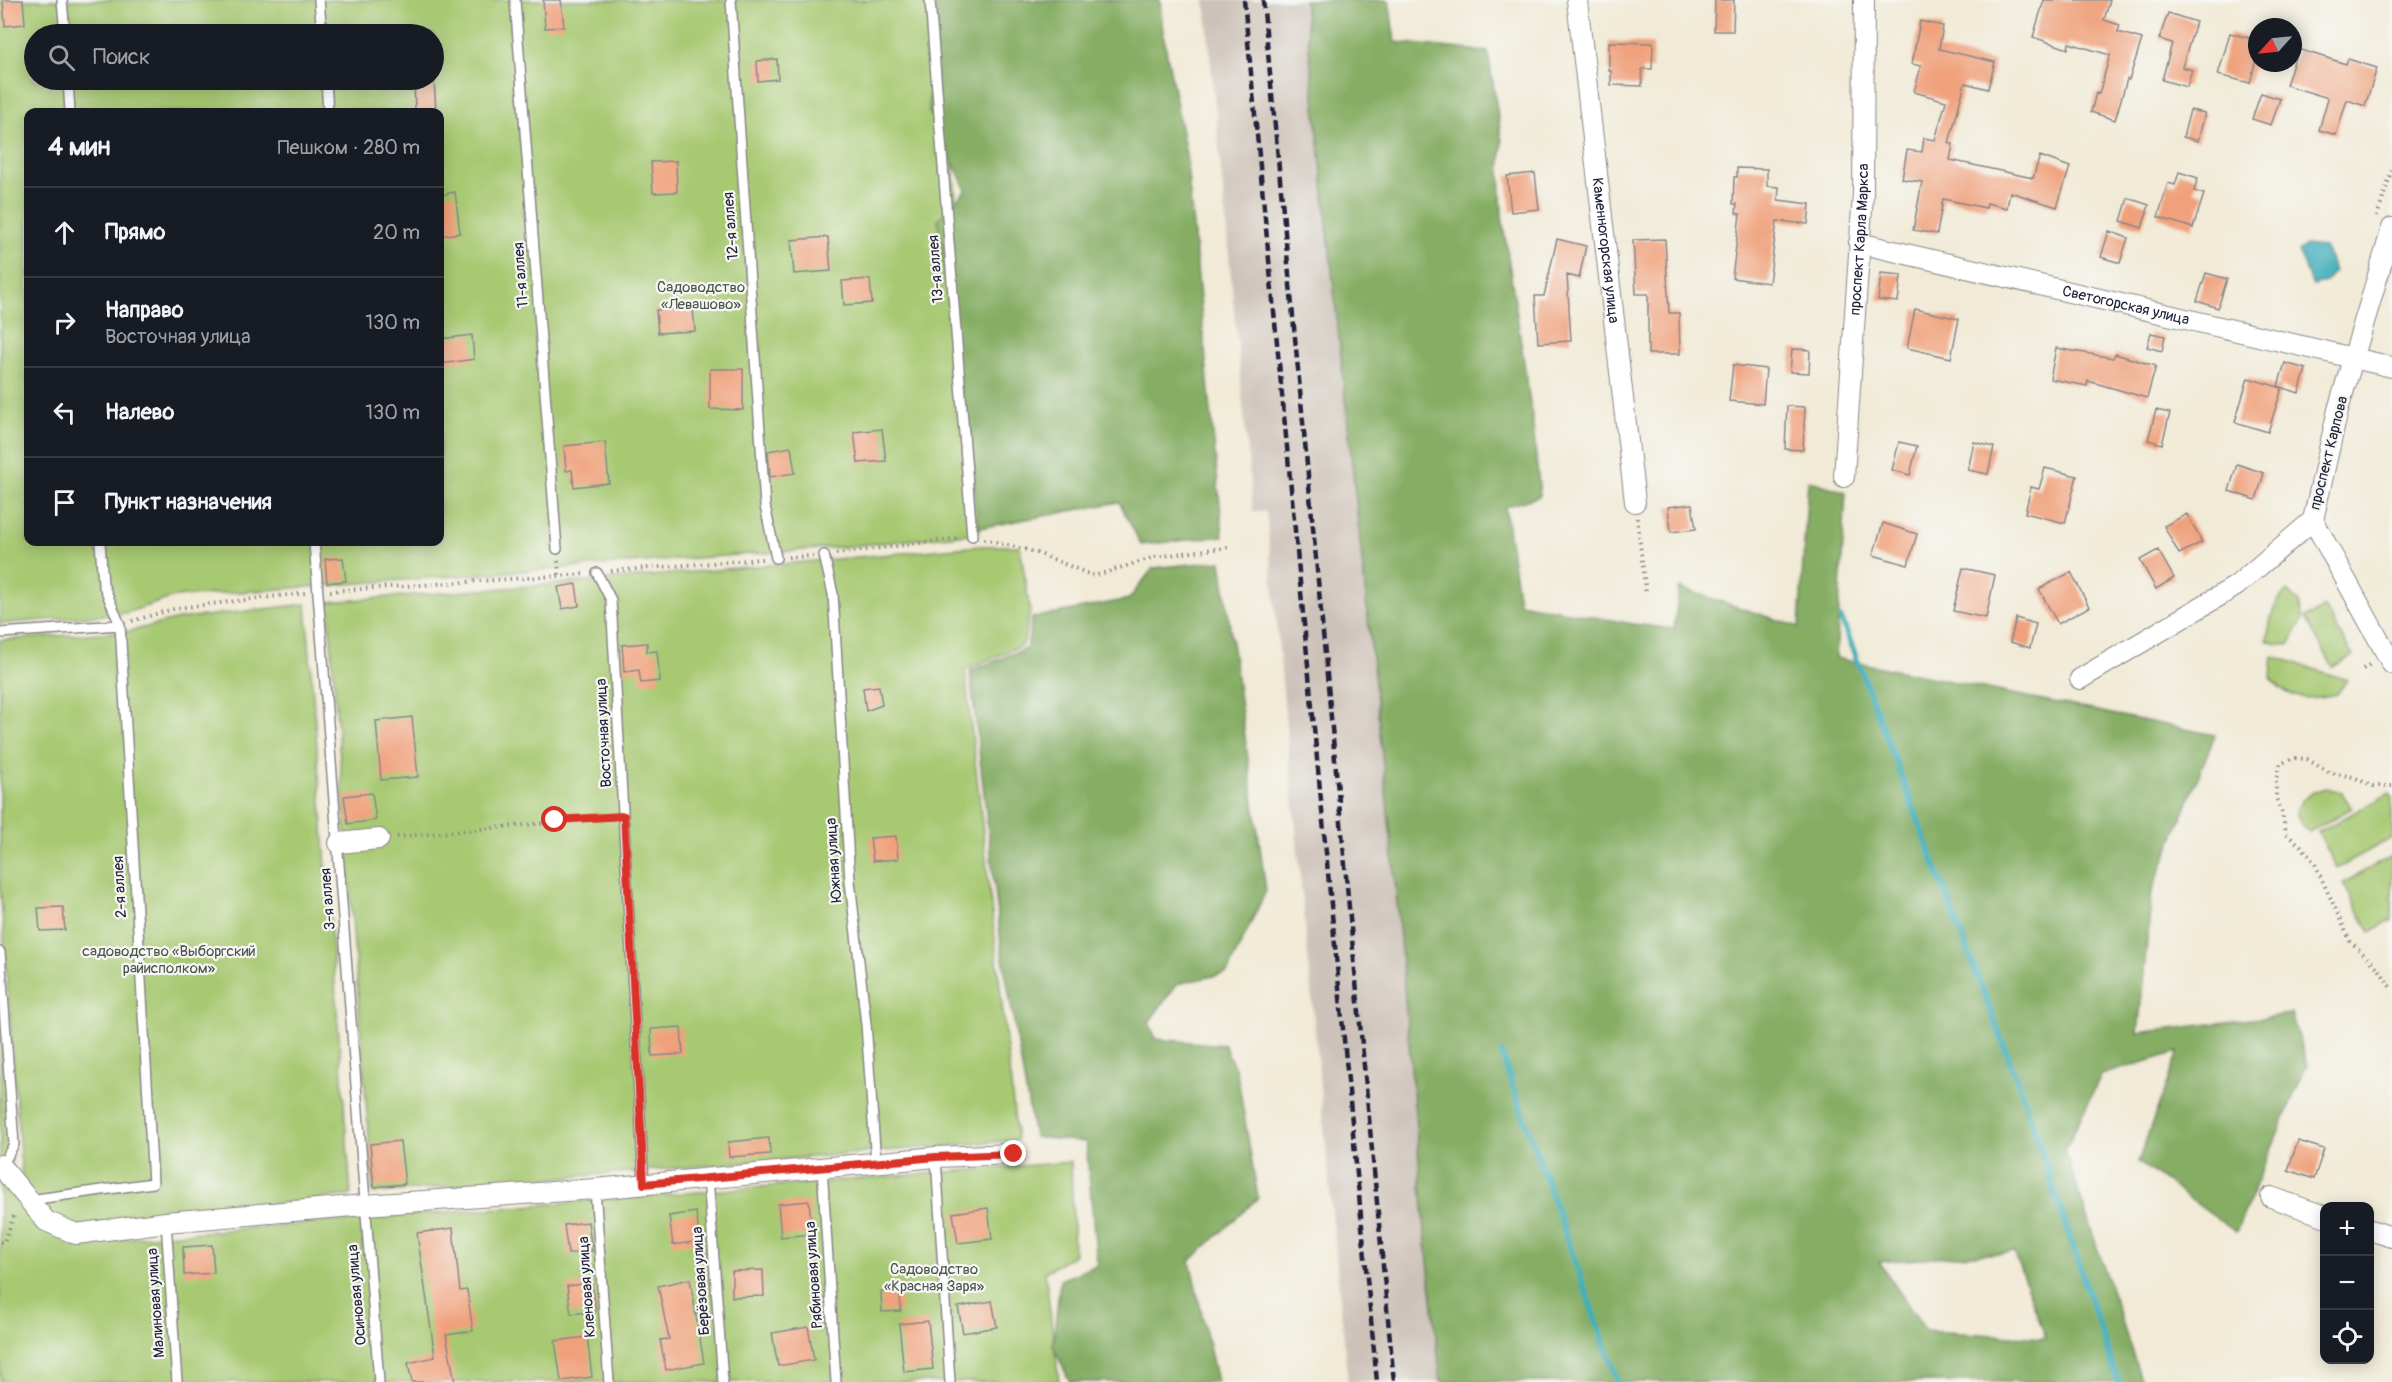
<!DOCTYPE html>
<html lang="ru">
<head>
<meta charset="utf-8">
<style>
	:root { --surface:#171b24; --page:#20242c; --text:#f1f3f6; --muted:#9ea1a6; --line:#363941 }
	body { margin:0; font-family:Pangolin,sans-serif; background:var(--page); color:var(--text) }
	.controls { position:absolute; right:18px; bottom:18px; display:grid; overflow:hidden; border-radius:12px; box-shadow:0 3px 15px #0003 }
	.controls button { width:54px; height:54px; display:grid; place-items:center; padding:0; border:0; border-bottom:2px solid var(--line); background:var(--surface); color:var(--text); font:30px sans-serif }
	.compass { position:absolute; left:2248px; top:18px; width:54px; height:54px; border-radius:50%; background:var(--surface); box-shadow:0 3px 15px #0003; rotate:243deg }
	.stop { position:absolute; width:18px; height:18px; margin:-14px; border:4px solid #d93025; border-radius:50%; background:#fff }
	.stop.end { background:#d93025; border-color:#fff; box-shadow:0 2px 6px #0008 }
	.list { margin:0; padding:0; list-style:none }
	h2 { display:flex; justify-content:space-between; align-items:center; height:78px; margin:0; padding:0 24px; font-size:26px }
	h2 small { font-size:20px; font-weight:400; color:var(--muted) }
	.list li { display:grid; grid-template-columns:39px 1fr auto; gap:18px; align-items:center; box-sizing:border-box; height:90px; padding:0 24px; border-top:2px solid var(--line) }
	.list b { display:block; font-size:22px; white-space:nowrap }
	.list p { margin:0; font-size:20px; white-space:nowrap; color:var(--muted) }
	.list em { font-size:20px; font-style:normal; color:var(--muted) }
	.icon { flex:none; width:33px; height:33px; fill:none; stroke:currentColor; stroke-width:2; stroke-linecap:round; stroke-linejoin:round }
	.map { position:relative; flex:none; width:2392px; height:1382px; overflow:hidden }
	.search { position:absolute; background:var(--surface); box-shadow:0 3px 15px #0003; left:24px; top:24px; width:420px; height:66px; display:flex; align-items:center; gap:15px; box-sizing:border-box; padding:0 21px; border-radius:33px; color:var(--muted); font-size:22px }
	.panel { position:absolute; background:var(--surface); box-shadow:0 3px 15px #0003; left:24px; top:108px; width:420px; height:438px; border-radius:12px }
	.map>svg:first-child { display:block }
	.industrial { fill:#cdc2b9 }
	.green { fill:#a7c972; stroke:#647656; stroke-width:1.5; fill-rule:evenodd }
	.forest { fill:#85ad64; stroke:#546850; stroke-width:1.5; fill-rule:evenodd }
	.water { fill:#3eaeba; stroke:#30687a; stroke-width:1.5 }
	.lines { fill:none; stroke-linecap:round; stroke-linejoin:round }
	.stream { stroke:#3eaeba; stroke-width:6 }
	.building { fill:#f0a17c }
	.lane-casing { stroke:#8a8688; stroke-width:12 }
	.street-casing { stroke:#8a8688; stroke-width:22 }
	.path { stroke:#8a8688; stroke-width:4; stroke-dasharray:1.5 4.5; stroke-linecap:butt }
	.lane { stroke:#fff; stroke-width:9 }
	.street { stroke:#fff; stroke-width:20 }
	.rail { stroke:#22223b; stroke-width:4.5; stroke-dasharray:9 4.5; stroke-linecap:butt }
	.route { stroke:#d93025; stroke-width:8 }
	.labels { text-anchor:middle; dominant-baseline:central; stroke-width:4.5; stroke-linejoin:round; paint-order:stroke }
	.street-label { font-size:15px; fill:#22223b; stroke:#f6f6f2 }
	.park-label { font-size:15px; fill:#4a544c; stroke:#f6f6f2 }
</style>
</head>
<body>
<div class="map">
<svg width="2392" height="1382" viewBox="0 0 2392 1382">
	<rect width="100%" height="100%" fill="#f6f6f2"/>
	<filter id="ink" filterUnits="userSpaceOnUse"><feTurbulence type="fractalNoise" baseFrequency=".0167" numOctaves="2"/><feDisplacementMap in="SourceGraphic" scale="12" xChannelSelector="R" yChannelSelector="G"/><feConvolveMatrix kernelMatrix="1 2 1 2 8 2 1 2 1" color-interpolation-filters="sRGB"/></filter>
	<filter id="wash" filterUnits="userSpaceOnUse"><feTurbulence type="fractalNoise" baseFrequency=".008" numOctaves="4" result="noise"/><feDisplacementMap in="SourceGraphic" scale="24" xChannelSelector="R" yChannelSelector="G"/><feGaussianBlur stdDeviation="1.35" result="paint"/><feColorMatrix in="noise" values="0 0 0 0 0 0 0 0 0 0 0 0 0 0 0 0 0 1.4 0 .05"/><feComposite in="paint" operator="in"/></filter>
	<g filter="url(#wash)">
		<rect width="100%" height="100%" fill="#f1ead6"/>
		<path class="industrial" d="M1205 0H1304L1394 869 1426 1243 1441 1382H1348L1266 511H1253Z"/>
		<path class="green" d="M0 0H942L979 533 831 548 174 597 126 613 0 624ZM34 34H434V80H34ZM28 112H440V542H28Z
			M980 546H1020L1030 611 1023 645 965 670 1017 1140 373 1193 328 602 595 581Z
			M2287 591 2299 603 2303 619 2289 645 2276 644 2267 640C2270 621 2272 604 2287 591Z
			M306 604 351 1195 75 1226 50 1216 22 1180 0 886V640L130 631 179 619Z
			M2325 607 2353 656 2333 667 2305 618Z
			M2273 656 2347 680 2337 694C2309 700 2290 702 2271 678Z
			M2326 788 2341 792 2352 808 2309 832 2301 824 2296 812C2301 796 2311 792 2326 788Z
			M2390 793 2392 797V838L2337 868 2318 832Z
			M2392 856V920L2370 932 2343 883Z
			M0 1010 14 1192 77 1242 1071 1162 1074 1255 1045 1272 1059 1382H0Z"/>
		<path class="forest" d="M931 0H1160L1163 33 1186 154 1223 536 1141 545 1119 502 979 528 938 219 966 190 929 111Z
			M1304 0H1389L1395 42 1488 52 1502 142 1500 172 1502 216 1532 416 1540 496 1505 507 1519 603 1633 624 1674 629 1679 588 1799 627 1808 480 1846 492 1836 658 2215 735 2152 891 2138 1033 2291 1014 2307 1064 2236 1232 2138 1162 2178 1052 2101 1075 2065 1151 2142 1382H1441L1426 1243 1394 869ZM2014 1252 2046 1338 1926 1331 1879 1262Z
			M1221 561 1266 891 1227 973 1177 984 1149 1022 1156 1039 1224 1045 1237 1073 1258 1198 1190 1261 1217 1382H1070L1053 1346 1060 1280 1097 1265 1086 1142 1034 1137 1002 953 970 671 1027 648 1032 618 1129 599 1153 568Z"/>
		<path class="water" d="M2306 245 2324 247 2330 258 2334 272 2325 282 2313 286C2307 275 2304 263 2298 251Z"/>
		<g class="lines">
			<path class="stream" d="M1841 618 2022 1093 2118 1382
				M1501 1053 1618 1382"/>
		</g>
		<g id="blocks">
			<path class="building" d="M3 0H23L25 24 5 26Z
				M543 0H561L564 27 545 28Z
				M1715 0H1734L1733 31H1714Z
				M2044 0H2110L2104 20 2120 25 2118 32 2142 39 2129 80 2127 79 2115 120 2091 112 2096 93 2099 94 2110 55 2069 43 2068 49 2033 37Z
				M2168 13 2196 22 2182 67 2192 70 2187 87 2162 80 2172 43 2159 39Z
				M1920 21 1943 26 1939 49 1995 62 1988 89 1965 83 1949 143 1953 144 1950 160 2033 178 2040 156 2070 167 2057 207 2010 192 2007 208 1987 203 1986 208 1943 199 1937 234 1913 230 1922 182 1902 179 1907 150 1922 152 1924 138 1935 140 1946 101 1914 92 1921 66 1912 64Z
				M2230 33 2257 40V56L2250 83 2218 75Z
				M1609 42 1653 43 1652 69H1642V86L1611 85V71H1609Z
				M2298 49 2346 64 2348 59 2377 68 2365 106 2347 100 2336 135 2319 130 2328 98 2286 85Z
				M777 59 778 79 758 81 757 61Z
				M414 80H434L436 112H415Z
				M2261 93 2280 99 2271 125 2252 119Z
				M2190 110 2205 113 2198 141 2183 137Z
				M676 161 677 192 653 193 651 162Z
				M1737 168 1767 169V186L1779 187 1778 200 1810 204 1808 224 1777 221 1769 283 1732 278 1740 214 1736 213 1737 204H1733L1734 177H1737Z
				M2179 172 2198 178 2194 191 2204 194 2193 228 2158 217 2168 183 2175 185Z
				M1535 173 1539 209 1511 212 1507 176Z
				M455 192 460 233 440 236V195Z
				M2128 198 2149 205 2142 228 2121 221Z
				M2109 231 2128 238 2120 263 2101 257Z
				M828 237 831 271 794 274 791 240Z
				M1557 239 1586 246 1579 278 1567 275 1571 341 1538 343 1535 296H1544Z
				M1665 239 1669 313H1679L1680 354H1648V294H1636L1633 240Z
				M1881 273 1901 275 1898 302 1878 300Z
				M2206 273 2227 279 2218 308 2197 301Z
				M870 279 872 303 844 305 842 281Z
				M693 308 695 331 658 333 656 310Z
				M1915 309 1959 319 1951 358 1907 348Z
				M2151 333 2165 336 2162 351 2147 347Z
				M472 335 474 359 441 364 440 339Z
				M2056 348 2113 358 2115 354 2156 366 2147 398 2088 381 2087 386 2050 379Z
				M1792 349 1810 350 1809 373 1790 372Z
				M2285 363 2306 369 2299 393 2278 386Z
				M1733 365 1766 369 1763 404 1729 401Z
				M710 369H743V410L710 409Z
				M2248 378 2282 388 2268 432 2235 422Z
				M1787 406 1805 407 1803 450 1785 449Z
				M2156 410 2170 413 2162 444 2148 440Z
				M882 429 886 461 858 463 854 432Z
				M605 442 609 483 574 487 572 470 566 471 564 446Z
				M1899 442 1917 446 1910 475 1892 470Z
				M1974 442 1994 447 1988 474 1968 470Z
				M791 447 795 473 770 477 768 451Z
				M2237 464 2264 473 2256 500 2229 491Z
				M2045 468 2077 476 2065 523 2025 513 2031 487 2039 489Z
				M1692 504 1696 529 1671 532 1668 507Z
				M2187 514 2202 542 2179 554 2164 526Z
				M1883 523 1917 534 1908 565 1873 555Z
				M2158 550 2174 578 2156 589 2140 560Z
				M343 558 346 581 327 583 325 559Z
				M1963 568 1995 575 1986 618 1953 611Z
				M2071 572 2089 607 2058 624 2039 589Z
				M576 584 579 606 562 609 558 587Z
				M2016 618 2036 624 2030 648 2010 642Z
				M647 643V652L657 651 660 681 641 683 639 670 624 672 622 645Z
				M879 686 882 705 866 711 863 688Z
				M412 717 418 777 381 780 376 721Z
				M372 793 376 820 348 824 344 796Z
				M896 836 898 859 873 861 870 838Z
				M63 907 65 930 40 931 38 908Z
				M681 1027 683 1054 652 1056 651 1029Z
				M769 1138 770 1154 729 1157 728 1142Z
				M400 1141 405 1184 374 1187 370 1144Z
				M2298 1141 2324 1149 2314 1179 2288 1170Z
				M809 1201 812 1234 781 1237 778 1204Z
				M988 1208 992 1239 958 1243 953 1213Z
				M696 1212 700 1241 673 1245 669 1216Z
				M588 1222 592 1251 568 1254 564 1225Z
				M453 1228 460 1291 467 1290 473 1331 446 1335 455 1382H412L408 1363 435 1357 417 1233Z
				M212 1245 214 1273 184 1275 183 1247Z
				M763 1270 764 1296 732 1297V1271Z
				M690 1279 704 1363 666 1370 660 1340 669 1339 658 1286Z
				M592 1283 596 1311 571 1314 567 1286Z
				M881 1292H900L901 1311 882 1312Z
				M992 1301 997 1327 963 1333 958 1307Z
				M928 1321 933 1369 904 1372 899 1324Z
				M808 1327 814 1360 778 1366 772 1333Z
				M587 1337 592 1377 561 1381 555 1341Z"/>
		</g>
	</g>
	<g filter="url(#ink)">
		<use href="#blocks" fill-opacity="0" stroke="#8a8688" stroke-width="1.5"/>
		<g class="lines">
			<defs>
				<path id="lane" d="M62 0 65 34
					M319 0 322 34
					M515 0 557 549
					M731 0 765 506 776 558
					M930 0 972 536
					M68 80 70 112
					M326 80 328 112
					M314 542 379 1382
					M824 555 833 594 850 881 866 1024 876 1163
					M597 573 611 600 644 1184
					M0 633 120 625
					M0 952 14 1144 2 1166
					M936 1157 950 1382
					M822 1167 836 1382
					M708 1177 723 1382
					M595 1189 609 1382
					M29 1200 153 1183 120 625 103 584 100 542
					M166 1222 177 1382"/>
				<g id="street">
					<path id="s1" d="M1577 0 1635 502"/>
					<path d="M2392 228 2338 410 2313 520 2392 664"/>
					<path id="s2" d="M1859 243 2392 367"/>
					<path id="s3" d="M1844 477 1863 194 1864 0"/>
					<path d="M2080 679 2236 586 2313 520"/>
					<path d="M339 843 379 839"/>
					<path d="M0 1165 46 1221 76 1234 166 1222 365 1205 595 1189 936 1157 1014 1154"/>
					<path d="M2271 1197 2324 1216"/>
					<path d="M2370 1230 2392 1237"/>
				</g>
			</defs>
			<use href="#lane" class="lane-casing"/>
			<use href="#street" class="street-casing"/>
			<path class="path" d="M2377 217 2392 169
				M1637 518 1646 595
				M984 539 1035 552 1094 576 1155 557 1229 547
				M836 554 959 538
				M788 557 813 556
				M558 561 559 576
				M611 571 762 559
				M330 591 586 574
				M132 621 177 608 305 593
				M2363 669 2372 663
				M2392 786H2371L2354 777 2330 773 2307 759 2294 758 2280 764 2276 780V798L2282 813 2286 834 2301 846 2314 862 2350 941 2379 969 2392 990
				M397 837 611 817
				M0 1242H4L15 1213"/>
			<use href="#lane" class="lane"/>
			<use href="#street" class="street"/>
			<path class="rail" d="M1244 0 1377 1382
				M1263 0 1394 1382"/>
		</g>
	</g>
	<g class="lines" filter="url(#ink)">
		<path class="route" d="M555 820 624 816 644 1184 936 1157 1014 1154"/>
	</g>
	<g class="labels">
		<g class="street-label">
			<text transform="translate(731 226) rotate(-94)">12-я аллея</text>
			<text stroke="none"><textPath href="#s3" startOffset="238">проспект Карла Маркса</textPath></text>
			<text stroke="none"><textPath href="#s1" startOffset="252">Каменногорская улица</textPath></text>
			<text transform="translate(936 269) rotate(-94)">13-я аллея</text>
			<text transform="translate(521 275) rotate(-94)">11-я аллея</text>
			<text stroke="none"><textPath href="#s2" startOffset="274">Светогорская улица</textPath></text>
			<text transform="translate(2329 453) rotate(-76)">проспект Карпова</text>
			<text transform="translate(604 733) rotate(-93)">Восточная улица</text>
			<text transform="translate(834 860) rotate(-94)">Южная улица</text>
			<text transform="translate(120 887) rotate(-93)">2-я аллея</text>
			<text transform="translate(328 899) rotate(-94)">3-я аллея</text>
			<text transform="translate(814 1275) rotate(-94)">Рябиновая улица</text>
			<text transform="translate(701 1281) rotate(-94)">Берёзовая улица</text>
			<text transform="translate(587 1287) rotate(-94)">Кленовая улица</text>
			<text transform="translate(357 1295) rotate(-95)">Осиновая улица</text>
			<text transform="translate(156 1303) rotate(-94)">Малиновая улица</text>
		</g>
		<g class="park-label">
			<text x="701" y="287">Садоводство<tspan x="701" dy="17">«Левашово»</tspan></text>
			<text x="169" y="951">садоводство «Выборгский<tspan x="169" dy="17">райисполком»</tspan></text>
			<text x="934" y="1269">Садоводство<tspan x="934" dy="17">«Красная Заря»</tspan></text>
		</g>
	</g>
</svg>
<div class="controls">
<button>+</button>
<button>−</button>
<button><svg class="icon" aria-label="locate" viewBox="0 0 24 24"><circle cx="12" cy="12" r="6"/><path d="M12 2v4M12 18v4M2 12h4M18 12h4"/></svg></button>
</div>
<svg class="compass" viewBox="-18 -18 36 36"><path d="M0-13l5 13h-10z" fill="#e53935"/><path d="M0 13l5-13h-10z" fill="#9ea1a6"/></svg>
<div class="stop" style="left:555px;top:820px"></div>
<div class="stop end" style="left:1014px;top:1154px"></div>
<div class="search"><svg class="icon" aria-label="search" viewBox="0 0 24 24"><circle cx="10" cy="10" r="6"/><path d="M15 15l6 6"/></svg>Поиск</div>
<section class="panel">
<h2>4 мин<small>Пешком · 280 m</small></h2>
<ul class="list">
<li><svg class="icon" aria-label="ahead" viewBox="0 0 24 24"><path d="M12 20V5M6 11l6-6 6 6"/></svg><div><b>Прямо</b></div><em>20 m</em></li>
<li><svg class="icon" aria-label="right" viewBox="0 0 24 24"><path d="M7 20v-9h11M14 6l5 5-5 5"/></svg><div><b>Направо</b><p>Восточная улица</p></div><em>130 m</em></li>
<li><svg class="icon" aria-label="left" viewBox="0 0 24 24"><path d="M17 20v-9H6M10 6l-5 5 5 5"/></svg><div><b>Налево</b></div><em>130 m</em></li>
<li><svg class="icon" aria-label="arrive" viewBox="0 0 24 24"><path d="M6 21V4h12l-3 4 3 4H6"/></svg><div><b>Пункт назначения</b></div></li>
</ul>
</section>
</div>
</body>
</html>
